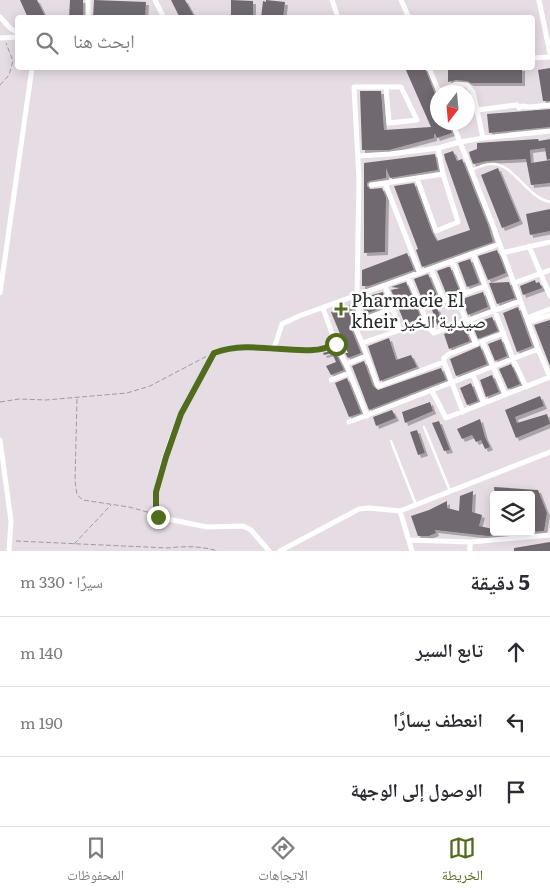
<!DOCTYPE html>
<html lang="ar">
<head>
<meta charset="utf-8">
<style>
	:root { --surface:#fff; --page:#f7f7f7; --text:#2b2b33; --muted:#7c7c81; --line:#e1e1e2; --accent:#526c1e }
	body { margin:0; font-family:Literata,"Noto Naskh Arabic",serif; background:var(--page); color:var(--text); direction:rtl }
	.controls { position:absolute; right:15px; bottom:15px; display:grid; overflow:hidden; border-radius:5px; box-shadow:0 2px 12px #0003 }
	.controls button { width:45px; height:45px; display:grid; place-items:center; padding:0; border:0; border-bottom:1px solid var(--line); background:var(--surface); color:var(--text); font:25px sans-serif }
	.compass { position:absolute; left:430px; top:85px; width:45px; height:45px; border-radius:50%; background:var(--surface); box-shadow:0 2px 12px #0003; rotate:196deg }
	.stop { position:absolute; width:15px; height:15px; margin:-11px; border:4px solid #526c1e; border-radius:50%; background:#fff }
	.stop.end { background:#526c1e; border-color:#fff; box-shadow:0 1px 5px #0008 }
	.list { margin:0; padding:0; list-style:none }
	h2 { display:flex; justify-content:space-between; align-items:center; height:65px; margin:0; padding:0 20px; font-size:21px }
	h2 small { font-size:16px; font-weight:400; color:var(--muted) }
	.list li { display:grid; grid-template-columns:32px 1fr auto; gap:15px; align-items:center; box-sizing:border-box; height:70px; padding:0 20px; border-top:1px solid var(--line) }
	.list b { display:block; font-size:19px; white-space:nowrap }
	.list em { font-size:16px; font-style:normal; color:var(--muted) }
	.icon { flex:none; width:28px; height:28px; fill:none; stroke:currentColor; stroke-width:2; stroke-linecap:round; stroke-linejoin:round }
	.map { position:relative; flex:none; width:550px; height:551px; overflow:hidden; direction:ltr }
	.search { position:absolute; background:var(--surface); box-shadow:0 2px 12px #0003; left:15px; right:15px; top:15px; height:55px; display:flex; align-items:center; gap:12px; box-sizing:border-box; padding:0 18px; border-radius:5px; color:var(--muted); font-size:19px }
	.sheet { height:275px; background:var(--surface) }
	nav { display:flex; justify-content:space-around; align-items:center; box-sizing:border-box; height:70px; border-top:1px solid var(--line); background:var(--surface); font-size:14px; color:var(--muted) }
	nav a { display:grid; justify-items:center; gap:2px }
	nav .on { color:var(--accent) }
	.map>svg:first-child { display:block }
	.building { fill:#71696f; filter:url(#shadow) }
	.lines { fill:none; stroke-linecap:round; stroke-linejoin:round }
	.path { stroke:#a0999e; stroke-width:1; stroke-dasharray:5 2.5; stroke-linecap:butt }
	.lane { stroke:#fff; stroke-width:2.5 }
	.street { stroke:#fff; stroke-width:5 }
	.route { stroke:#526c1e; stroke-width:6 }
	.poi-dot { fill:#526c1e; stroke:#fff; stroke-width:2 }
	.labels { text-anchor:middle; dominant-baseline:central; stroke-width:5; stroke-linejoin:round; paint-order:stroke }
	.poi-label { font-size:18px; fill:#2c292b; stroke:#fff; text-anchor:start }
</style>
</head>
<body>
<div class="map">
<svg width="550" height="551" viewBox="0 0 550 551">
	<defs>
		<filter id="shadow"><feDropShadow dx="3" dy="3" stdDeviation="0" flood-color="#0004"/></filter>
	</defs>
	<rect width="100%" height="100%" fill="#e6dde4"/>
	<path class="building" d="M20 0H37L46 18H28Z
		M70 0H83V18H69Z
		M94 0 146 2 145 18H93Z
		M171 0H185L195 18H180Z
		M231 0 253 1V18H235L236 15H231Z
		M266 0 285 2 283 18H261L263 1 266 2Z
		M405 68H425L435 94 438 96V122H448L452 133 437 138 435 134H434V138L389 150H362L360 91H381L384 130 431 127Z
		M448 68H522V83H471L467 81 456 80 448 82Z
		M550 68V101H543L538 70Z
		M550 109V127L489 133 487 114Z
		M538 139 539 141 550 139V159L547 160 545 148 530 150 531 163 550 160V183L531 185 526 159 488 161 473 164 470 156 469 152 477 149V143Z
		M453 151 457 161 462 159 488 225 493 242 422 267 416 250 418 249 394 186 414 183 432 232 437 241 470 230 445 159 444 154Z
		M435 154 438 170 390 178 386 168V178L370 181 367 183V186L370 189 382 188 386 197 385 252 364 253V163Z
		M498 168 520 221 502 228 481 175Z
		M550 209V231L530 235 526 214Z
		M497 250 506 273 488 280 478 256Z
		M407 253 414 270 369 286H362V270Z
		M470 259 479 283 467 287 458 263Z
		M448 267H450L459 290 446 293 437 271Z
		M428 274 438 298 424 304 414 279Z
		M535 280 536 283 539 282 542 288 523 295 520 286Z
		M406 282 421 318 405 324 391 290 400 288 391 287Z
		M509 282 515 298 497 304 489 283Z
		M383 292 387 306 365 314 360 301 361 298Z
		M483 292 488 307 468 315 462 299Z
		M352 304 356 317 352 319 350 326 361 353 348 358 345 353H348L331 312Z
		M518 307 532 346 517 352 503 313Z
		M437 308 440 316 443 315 446 324 438 327 432 310Z
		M492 317 498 331 478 339 472 324Z
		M550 320V366L534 325Z
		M464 327 470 341 449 349 444 334Z
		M389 338 396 360 411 355 417 367 380 381 368 346Z
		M501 339 507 356 495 361 488 344Z
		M480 346 487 364 456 376 450 359Z
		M334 350 344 370 331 375 326 366 336 362 332 353 324 355 323 353Z
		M364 361 373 386 378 390 441 368 446 380 369 410 352 366Z
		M511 364 520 384 508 389 499 369Z
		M492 375 499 392 486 397 480 380Z
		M347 378 361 413 349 417 335 383Z
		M471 383 478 401 467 405 460 388Z
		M540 396 544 406 515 417 517 423 547 414 550 424 516 438 505 410Z
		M430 402 433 411 405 423 402 412Z
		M392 410 396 418 376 426 373 417Z
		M480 419 485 437 490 447 485 449 481 440 476 442 472 435 462 439 457 429Z
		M439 421 450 450 444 451 432 423Z
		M417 430 425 453 418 455 410 432Z
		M494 487 538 490 547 513 544 531 531 532V495H495Z
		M473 491 472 512 482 515 479 526 493 529V532L519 533 488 536 435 530 436 533 429 536H418L411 516 429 510 447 501V508L459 511 460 496Z
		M550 542V551H514V548Z"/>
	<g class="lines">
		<path class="path" d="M0 85 9 75 13 61 6 43
			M77 399 75 481 77 495 83 500 129 507 151 513
			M0 402 19 399 46 400 127 393 150 386 207 356
			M16 541 167 548C185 546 201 546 218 551
			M74 544 111 505"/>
		<path class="lane" d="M472 170C478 167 484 164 491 164 513 162 527 198 550 202
			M424 427 450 491
			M391 441 416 505"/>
		<path class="street" d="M155 0 164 18
			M332 0 338 18
			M401 0 409 18
			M539 0 550 54
			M0 17 10 28 18 33
			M88 18V0
			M0 38 18 37
			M532 58 550 57
			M429 68 439 92
			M439 91 456 84 467 85 473 92 477 110
			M483 138 477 110 517 105 519 108 522 106 530 107 550 105
			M358 156 390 154 438 148 460 142 483 138 550 131
			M417 178 436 231 458 222 443 174
			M385 183 443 174 438 148
			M371 185 385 183 420 273
			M529 246 550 296
			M502 253 550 242
			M473 254 513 359 526 387
			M452 261 465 294
			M431 269 444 301
			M408 277 430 329 434 333 520 301
			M514 283 550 270
			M385 286 400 330
			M0 293 32 68
			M357 296 359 179 354 87H401L417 120 389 123 386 87
			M354 297 362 320 355 322 354 325 362 343 427 321
			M456 297 476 344
			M323 308 336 345 346 364 366 356
			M422 309 485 286
			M527 318 550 309
			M362 320 393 308
			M529 322 550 315
			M504 333 482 341 505 394
			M362 343 377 384 379 386 444 362 463 412
			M274 348 282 324 299 316 499 244
			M444 362V358L449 354 477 343
			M346 364 367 416
			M473 375 484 403
			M331 380 349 373
			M432 391 446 418 550 377 538 349 492 223 452 122
			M349 422 538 349
			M0 440 11 521 9 551
			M400 511 412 551
			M409 540 470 542 550 535
			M470 542V551
			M269 551 251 530 243 526 207 527 158 517C148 497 172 435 181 414 190 393 203 373 215 353 247 341 280 352 313 350 321 350 329 347 336 345
			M280 551 359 509 369 508 400 511 550 452"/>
	</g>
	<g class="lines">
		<path class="route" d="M158 517 156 514V492L166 457 181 414 214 353C247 341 280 352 313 350 321 350 329 347 336 344"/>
	</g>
	<path class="poi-dot" d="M338.5 301.5h5v5h5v5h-5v5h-5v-5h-5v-5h5z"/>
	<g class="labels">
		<g class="poi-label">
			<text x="351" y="299">Pharmacie El<tspan x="351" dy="21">kheir صيدلية الخير</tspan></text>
		</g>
	</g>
</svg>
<div class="controls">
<button><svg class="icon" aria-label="layers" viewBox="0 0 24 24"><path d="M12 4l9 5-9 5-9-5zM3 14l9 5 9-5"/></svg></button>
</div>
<svg class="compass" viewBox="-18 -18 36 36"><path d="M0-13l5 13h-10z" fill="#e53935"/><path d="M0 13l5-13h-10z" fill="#7c7c81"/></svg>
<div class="stop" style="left:336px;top:344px"></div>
<div class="stop end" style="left:158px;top:517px"></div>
<div class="search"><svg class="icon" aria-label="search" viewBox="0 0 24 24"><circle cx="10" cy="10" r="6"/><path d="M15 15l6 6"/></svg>ابحث هنا</div>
</div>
<section class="sheet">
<h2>5 دقيقة<small>سيرًا · 330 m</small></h2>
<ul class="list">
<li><svg class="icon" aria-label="ahead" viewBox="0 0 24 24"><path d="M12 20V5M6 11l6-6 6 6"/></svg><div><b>تابع السير</b></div><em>140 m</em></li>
<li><svg class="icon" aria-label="left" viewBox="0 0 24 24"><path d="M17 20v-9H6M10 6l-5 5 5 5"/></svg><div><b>انعطف يسارًا</b></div><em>190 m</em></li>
<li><svg class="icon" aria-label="arrive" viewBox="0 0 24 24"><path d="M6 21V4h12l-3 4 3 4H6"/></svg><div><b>الوصول إلى الوجهة</b></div></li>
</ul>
</section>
<nav>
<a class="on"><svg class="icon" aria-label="map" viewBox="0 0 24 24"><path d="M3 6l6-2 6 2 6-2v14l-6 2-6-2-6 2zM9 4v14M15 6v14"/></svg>الخريطة</a>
<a><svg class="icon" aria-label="directions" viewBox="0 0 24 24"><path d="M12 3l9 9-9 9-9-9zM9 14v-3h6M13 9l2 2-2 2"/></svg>الاتجاهات</a>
<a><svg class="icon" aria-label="saved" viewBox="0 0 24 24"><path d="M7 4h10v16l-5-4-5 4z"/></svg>المحفوظات</a>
</nav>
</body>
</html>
